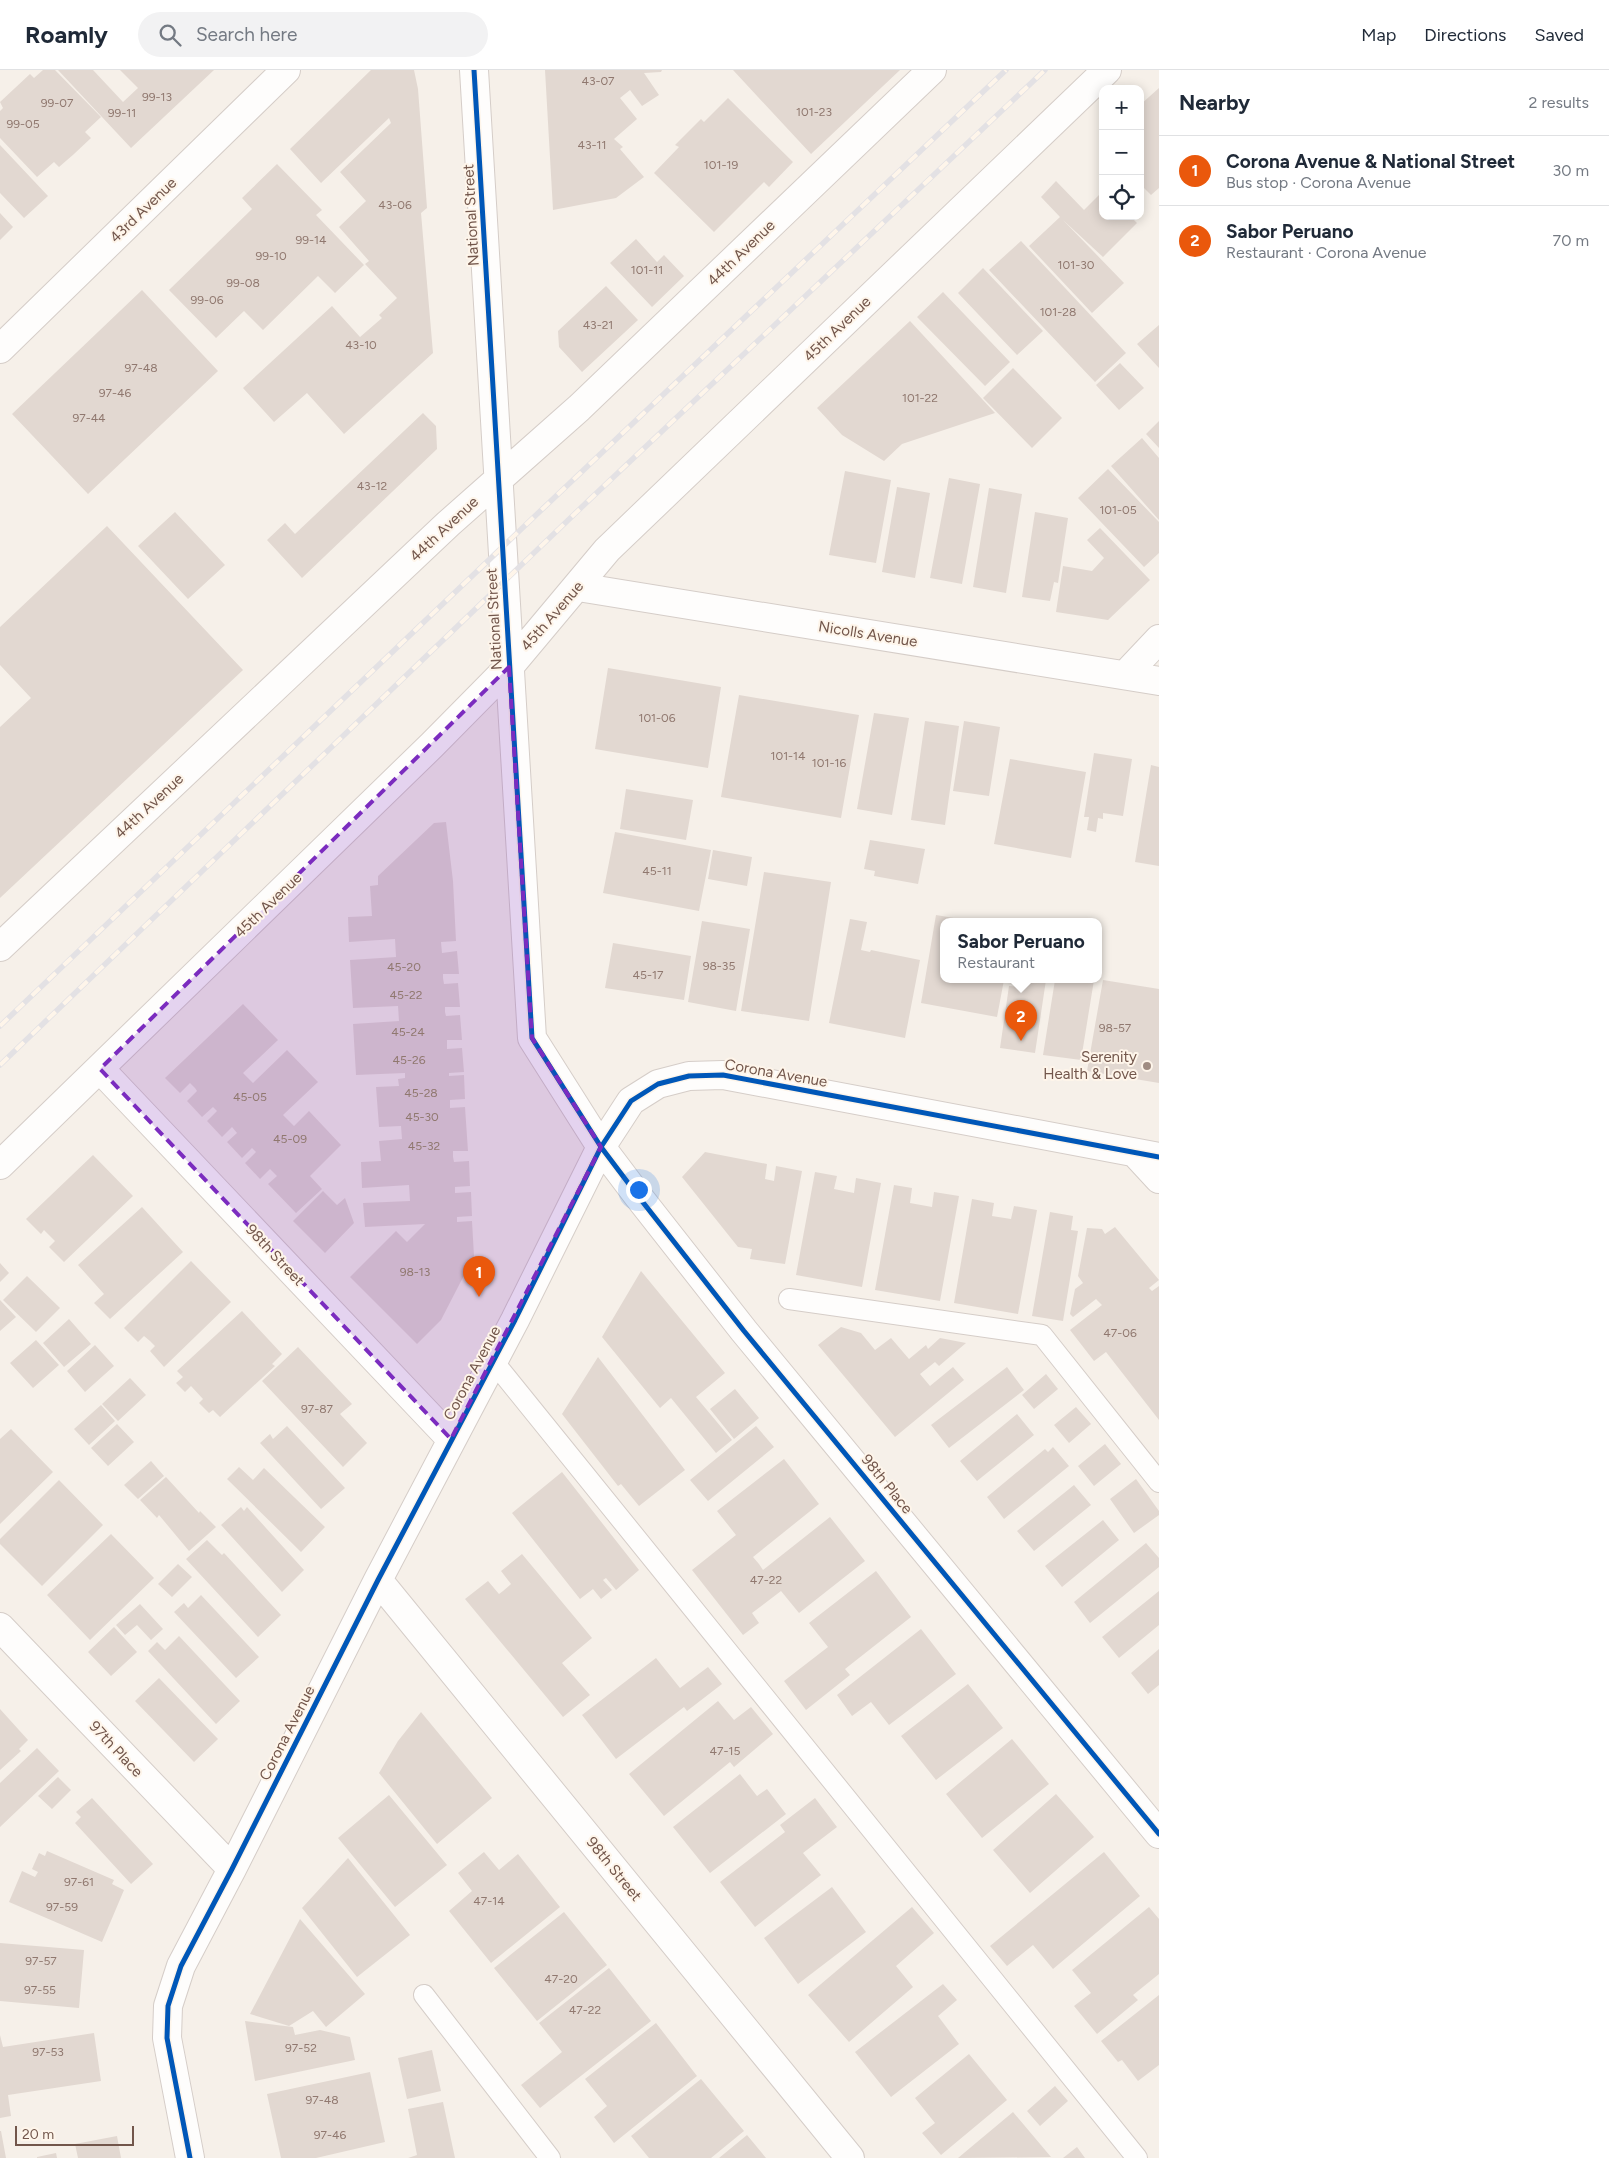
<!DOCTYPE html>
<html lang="en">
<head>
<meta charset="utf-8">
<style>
	:root { --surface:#fff; --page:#f2f2f3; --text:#1f2937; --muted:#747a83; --line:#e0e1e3; --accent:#ea580c }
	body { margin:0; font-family:Figtree,sans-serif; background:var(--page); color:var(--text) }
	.controls { position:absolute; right:15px; top:15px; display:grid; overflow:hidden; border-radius:10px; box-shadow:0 2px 12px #0003 }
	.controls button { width:45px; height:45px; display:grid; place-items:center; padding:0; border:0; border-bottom:1px solid var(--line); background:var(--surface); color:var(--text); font:25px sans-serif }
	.scale { position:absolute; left:15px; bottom:12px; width:119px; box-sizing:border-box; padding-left:5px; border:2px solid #72564b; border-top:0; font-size:14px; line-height:18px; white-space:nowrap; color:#72564b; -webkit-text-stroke:4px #fef5ea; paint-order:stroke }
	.you { position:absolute; left:638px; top:1119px; width:18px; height:18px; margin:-12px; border:4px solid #fff; border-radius:50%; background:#1a73e8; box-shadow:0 0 0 8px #1a73e833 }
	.badge { display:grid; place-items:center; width:32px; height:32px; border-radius:50%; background:var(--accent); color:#fff; font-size:16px; font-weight:700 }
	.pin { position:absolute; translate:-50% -41px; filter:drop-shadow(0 1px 2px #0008) }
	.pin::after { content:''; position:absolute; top:26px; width:18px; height:15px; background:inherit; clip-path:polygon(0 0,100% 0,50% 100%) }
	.popup { position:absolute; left:940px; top:848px; width:162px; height:65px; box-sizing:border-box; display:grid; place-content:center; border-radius:10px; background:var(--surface); filter:drop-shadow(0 1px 4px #0005); font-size:16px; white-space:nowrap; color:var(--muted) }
	.popup b { font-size:19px; color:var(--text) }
	.popup::after { content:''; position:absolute; left:50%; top:100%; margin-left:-10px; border:10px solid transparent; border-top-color:var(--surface) }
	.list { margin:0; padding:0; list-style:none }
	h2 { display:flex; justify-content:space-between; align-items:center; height:65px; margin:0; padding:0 20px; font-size:21px }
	h2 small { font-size:16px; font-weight:400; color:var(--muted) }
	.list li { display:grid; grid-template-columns:32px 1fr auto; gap:15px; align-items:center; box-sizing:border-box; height:70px; padding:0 20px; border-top:1px solid var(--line) }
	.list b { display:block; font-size:19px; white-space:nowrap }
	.list p { margin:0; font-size:16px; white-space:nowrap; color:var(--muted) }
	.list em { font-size:16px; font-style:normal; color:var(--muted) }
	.icon { flex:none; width:28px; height:28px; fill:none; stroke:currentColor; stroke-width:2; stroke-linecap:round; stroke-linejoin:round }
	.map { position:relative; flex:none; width:1159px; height:2088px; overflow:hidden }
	header { display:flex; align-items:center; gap:30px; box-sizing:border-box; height:70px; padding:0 25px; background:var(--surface); border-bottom:1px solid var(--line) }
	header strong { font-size:24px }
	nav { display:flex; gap:28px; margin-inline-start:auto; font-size:18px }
	.search { width:350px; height:45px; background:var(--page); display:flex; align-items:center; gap:12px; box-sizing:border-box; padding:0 18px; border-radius:28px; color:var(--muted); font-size:19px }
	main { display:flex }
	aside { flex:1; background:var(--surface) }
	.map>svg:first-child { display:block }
	.building { fill:#e2d8d1 }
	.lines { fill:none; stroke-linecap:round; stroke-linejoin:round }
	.service-casing { stroke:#d5cdc8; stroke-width:22 }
	.minor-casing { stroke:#d5cdc8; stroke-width:30 }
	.service { stroke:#fefdfc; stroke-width:20 }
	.minor { stroke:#fefdfc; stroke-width:28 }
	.rail-casing { stroke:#e3e1e4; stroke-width:5.5 }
	.rail { stroke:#fef5ea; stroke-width:4; stroke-dasharray:11; stroke-linecap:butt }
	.cycleway-casing { stroke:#fef5ea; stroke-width:8 }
	.cycleway { stroke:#0057b8; stroke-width:5 }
	.marked { fill:#7b2cbf; fill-opacity:0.2; stroke:#7b2cbf; stroke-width:4; stroke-dasharray:10 6; stroke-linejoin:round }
	.poi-dot { fill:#a08c82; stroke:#fef5ea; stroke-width:2 }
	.labels { text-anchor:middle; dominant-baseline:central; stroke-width:4; stroke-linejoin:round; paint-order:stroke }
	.number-label { font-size:12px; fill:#90786f }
	.street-label { font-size:15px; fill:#72564b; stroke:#fef5ea }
	.poi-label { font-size:15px; fill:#72564b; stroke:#fef5ea; text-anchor:end }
</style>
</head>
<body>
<header>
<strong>Roamly</strong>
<div class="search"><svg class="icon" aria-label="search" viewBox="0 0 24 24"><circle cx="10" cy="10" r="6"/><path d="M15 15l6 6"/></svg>Search here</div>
<nav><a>Map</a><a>Directions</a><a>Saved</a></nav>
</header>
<main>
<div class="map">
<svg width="1159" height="2088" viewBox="0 0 1159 2088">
	<rect width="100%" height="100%" fill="#f6f0e9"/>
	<path class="building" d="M43 0H55L101 47 85 62 91 68 74 84 59 97 54 92 37 107 0 68V41L3 38 0 32 30 4 34 8Z
		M58 0H93L123 32 138 18 120 0H214L131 78Z
		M371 0H414L418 19 427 138 421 143 433 283 344 364 307 323 274 352 243 318 332 236 360 267 382 248 379 245 397 228 365 194 369 191 339 157 366 131 340 102 391 53 389 48 321 113 290 79Z
		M545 0H662L661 2 644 3 659 25 642 36 630 20 620 28 637 49 614 69 623 77 620 79 644 107 616 128 553 140Z
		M733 0H900L811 84Z
		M1159 18V118L1151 125 1143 117 1140 119V35Z
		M728 28 793 92 769 117 764 112 714 162 654 103 679 77 675 75 701 49 704 52Z
		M0 75 48 126 24 148 0 123Z
		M277 94 322 140 316 145 364 195 335 223 318 206 263 260 244 241 216 268 169 220 252 139 242 128Z
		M1056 111 1084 140 1103 121V146H1130L1137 153 1103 187 1063 150 1124 213 1092 243 1029 176 1060 147 1041 127Z
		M0 143 13 157 0 170Z
		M636 169 657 192 664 185 684 206 652 237 610 193Z
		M1021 171 1126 283 1095 312 989 200Z
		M983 198 1043 261 1017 285 958 223Z
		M606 216 638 250 582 302 559 277 558 261Z
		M142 220 218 301 88 424 12 344Z
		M943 222 1010 292 985 316 917 247Z
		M910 251 995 343 902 374 884 391 842 365 817 338Z
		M1159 255V298L1137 274Z
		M1120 293 1144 318 1119 340 1096 315Z
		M1013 298 1062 348 1032 378 983 328Z
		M423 343 436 356 437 379 302 508 267 470 285 453 295 464Z
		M1159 351V378L1146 364Z
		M1142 368 1159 388V450L1111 396Z
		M1108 399 1159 452V483L1144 497 1078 428Z
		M845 401 891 410 876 493 829 485Z
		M949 408 980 414 962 514 930 508Z
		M897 417 930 423 915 508 882 502Z
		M989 418 1022 424 1006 523 973 517Z
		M175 442 225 495 188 529 138 476Z
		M1035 442 1068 448 1058 513 1054 512 1050 531 1022 527Z
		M107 456 243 600 0 828V657L31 628 0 595V557Z
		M1100 458 1150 510 1108 550 1056 542 1063 496 1092 501 1104 488 1087 470Z
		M608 598 721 617 708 698 595 679Z
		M739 625 859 645 841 748 721 727Z
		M874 643 909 648 892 745 857 739Z
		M925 651 959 656 945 755 911 750Z
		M964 651 1000 657 989 726 953 721Z
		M1094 683 1132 689 1123 746 1103 743V749L1098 748 1096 762 1087 760 1089 747H1084Z
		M1010 689 1086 702 1071 788 994 774Z
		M1151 695 1159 697V796L1135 792Z
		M626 719 693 730 686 770 620 759Z
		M446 752 453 811 456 871 441 872 442 883 457 881 459 904H443V908L444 914 458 913 460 937H445V942L446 946 460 945 462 970H447V979L462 978 464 1002 449 1003V1006L464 1005 465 1029 450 1030V1038L465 1037 468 1081H453V1087L454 1092 469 1091 470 1116 455 1117V1123L471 1122 472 1146 457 1147V1152L472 1151 474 1186 441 1250 417 1274 350 1207 396 1161 407 1172 425 1154 365 1157 363 1133 410 1131 409 1115 362 1118 361 1092 381 1091 379 1071 402 1069 401 1056 379 1057 376 1017 399 1016 398 1009 405 1008V1003L356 1005 353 954 399 951 398 936 353 938 350 890 396 887 395 869 349 872 348 847 372 846 370 816 378 815V806L434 753Z
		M615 762 711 780 699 841 603 823Z
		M870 770 925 779 918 814 874 806 875 801 864 799Z
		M713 780 752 787 747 816 708 809Z
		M764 802 831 812 809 951 741 941Z
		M936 845 972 851 944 852V910H1004L997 947 921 933Z
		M850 849 867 852 861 880 870 882 871 880 920 890 905 968 829 953Z
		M702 851 750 859 736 941 688 932Z
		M613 873 691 886 684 930 605 918Z
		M1022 910H1046L1035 983 1000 978 1009 916 1021 917Z
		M1055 910H1094L1081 990 1043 985Z
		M1103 910 1159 919V1013L1087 1001Z
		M243 934 278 970 243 1003 253 1013 287 980 318 1012 283 1045 294 1056 309 1041 341 1075 310 1106 322 1119 296 1143 268 1114 277 1106 270 1099 260 1109 245 1093 256 1082 252 1078 242 1088 227 1072 237 1063 232 1057 222 1067 207 1051 217 1041 213 1037 202 1047 187 1031 197 1021 195 1018 190 1013 180 1023 165 1008Z
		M705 1082 767 1094 765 1109 774 1111 776 1096 802 1101 785 1194 750 1189 752 1179 738 1177 682 1107Z
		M93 1085 133 1126 64 1192 49 1177 55 1171 44 1160 41 1164 26 1149Z
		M815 1102 837 1106 834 1119 854 1123 856 1108 881 1113 862 1217 796 1205Z
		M894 1115 912 1118 910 1133 932 1137 934 1122 959 1126 940 1231 875 1220Z
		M323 1121 337 1135 345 1128 354 1153 325 1183 293 1151Z
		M972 1129 994 1133 992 1146 1011 1149 1014 1136 1037 1140 1018 1244 954 1233Z
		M142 1137 183 1182 110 1249 94 1233 104 1224 78 1195Z
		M1050 1142 1073 1146 1071 1160 1078 1161 1063 1251 1032 1246Z
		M1115 1157 1159 1210 1149 1218 1152 1221 1159 1216V1350L1106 1282 1094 1291 1070 1260 1102 1235 1096 1229 1073 1247 1070 1244 1075 1219 1083 1213 1078 1206 1087 1158 1102 1159 1105 1164Z
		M191 1191 231 1232 164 1297 150 1281 155 1276 150 1271 144 1266 138 1272 124 1258Z
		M0 1193 9 1203 0 1212Z
		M641 1201 725 1303 696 1327 732 1370 716 1383 671 1328 660 1338 602 1267Z
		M27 1206 60 1238 36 1262 3 1230Z
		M0 1230 16 1247 0 1261Z
		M242 1241 282 1284 272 1294 275 1296 220 1347 213 1340 209 1343 199 1333 203 1329 191 1316 185 1322 176 1313 183 1307 177 1301Z
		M69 1249 91 1274 64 1297 43 1273Z
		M841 1257 861 1263 875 1280 891 1268 909 1289 926 1275 928 1279 940 1268 966 1273 939 1296 935 1292 920 1304 930 1316 953 1297 964 1310 895 1367 818 1275Z
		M36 1270 59 1295 33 1318 10 1293Z
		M95 1275 114 1296 85 1322 67 1301Z
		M298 1277 352 1334 340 1344 367 1373 343 1397 262 1311Z
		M598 1287 685 1400 639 1436 621 1414 618 1416 562 1344Z
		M1007 1297 1024 1320 949 1378 931 1355Z
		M1046 1304 1058 1319 1034 1339 1022 1325Z
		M130 1308 146 1325 118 1351 102 1334Z
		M735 1319 759 1348 734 1369 710 1339Z
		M101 1335 115 1351 89 1375 74 1359Z
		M1076 1337 1091 1354 1069 1373 1054 1355Z
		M1017 1344 1034 1365 977 1411 960 1391Z
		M117 1354 134 1372 108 1396 91 1378Z
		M287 1356 345 1418 321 1439 260 1373 270 1364 273 1369Z
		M756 1356 774 1377 708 1431 690 1410Z
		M11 1359 53 1402 0 1454V1369Z
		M1105 1374 1121 1394 1094 1416 1078 1396Z
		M1053 1377 1069 1396 1004 1449 987 1427 1045 1379 1048 1382Z
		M784 1389 819 1434 753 1487 759 1494 763 1500 830 1447 865 1491 799 1543 781 1521 752 1543 759 1553 743 1565 692 1500 736 1465 717 1441Z
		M151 1391 164 1406 138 1429 124 1415Z
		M239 1397 253 1410 264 1398 325 1457 301 1482 227 1409Z
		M562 1402 639 1500 616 1520 606 1508 603 1510 612 1520 601 1529 593 1519 580 1529 512 1443Z
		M166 1407 199 1443 200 1441 216 1457 189 1481 159 1445 157 1448 140 1430Z
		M1136 1409 1159 1441V1445L1134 1463 1110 1429Z
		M59 1410 103 1455 42 1516 0 1474V1469Z
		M1074 1415 1091 1435 1034 1481 1017 1461Z
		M241 1437 244 1441 247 1437 304 1500 282 1522 221 1455Z
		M1103 1450 1119 1470 1062 1517 1045 1496Z
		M111 1464 154 1508 90 1570 47 1525Z
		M207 1470 222 1485 224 1483 281 1545 258 1567 186 1489Z
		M1146 1473 1159 1488V1497L1090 1553 1074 1532Z
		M522 1484 592 1568 562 1593 590 1625 563 1647 465 1529 488 1511 499 1524 503 1521 511 1514 501 1501Z
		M178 1494 192 1507 172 1527 158 1514Z
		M876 1501 911 1547 845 1599 850 1605 806 1640 784 1611 828 1577 809 1553Z
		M1159 1521V1555L1119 1588 1102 1567Z
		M201 1525 259 1587 236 1608 174 1542 184 1533 188 1538Z
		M140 1534 163 1559 151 1570 137 1555 125 1565 116 1555Z
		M114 1557 137 1582 111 1606 88 1582Z
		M921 1559 956 1604 889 1655 871 1632 852 1646 837 1625Z
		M179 1566 240 1631 216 1654 148 1581 157 1572 165 1580Z
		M1159 1579V1615L1148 1624 1131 1603Z
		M656 1588 680 1618 708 1597 722 1614 687 1641 684 1637 616 1689 582 1645Z
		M159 1608 218 1669 194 1692 135 1631Z
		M968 1614 1003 1658 936 1710 901 1666Z
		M718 1631 734 1650 751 1637 773 1664 734 1697 730 1692 664 1746 629 1704Z
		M0 1639 28 1670 19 1679 21 1681 0 1700Z
		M421 1642 492 1728 437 1774 379 1703 398 1671Z
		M1012 1669 1049 1714 982 1768 946 1724Z
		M37 1678 59 1701 0 1757V1713Z
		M740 1704 757 1726 767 1719 786 1744 710 1803 673 1757Z
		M58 1707 71 1720 52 1739 38 1726Z
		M1056 1724 1094 1767 1030 1823 993 1780Z
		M389 1725 447 1795 395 1837 338 1768Z
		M92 1728 153 1794 131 1814 75 1753 81 1747 76 1742Z
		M815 1728 837 1757 803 1783 821 1805 755 1857 720 1812 785 1762 780 1755Z
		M47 1781 114 1810 112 1814 124 1820 102 1872 9 1832 22 1801 35 1807 38 1802 32 1799 39 1783 45 1786Z
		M484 1782 499 1800 518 1784 560 1837 491 1893 449 1841 472 1821 458 1803Z
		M1104 1782 1140 1826 1053 1899 1033 1875 1007 1896 990 1876Z
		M348 1788 410 1865 357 1907 302 1838Z
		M832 1817 866 1862 798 1914 764 1868Z
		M912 1837 934 1863 896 1896 913 1917 849 1972 808 1925Z
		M1149 1837 1159 1849V1904L1133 1925 1138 1930 1097 1964 1074 1936 1091 1923 1072 1900Z
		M564 1842 607 1895 537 1951 494 1898Z
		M300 1849 365 1924 326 1957 313 1941 289 1956 250 1944Z
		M0 1873 84 1880 79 1938 0 1931Z
		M609 1898 651 1951 540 2038 521 2015 562 1982 539 1953Z
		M943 1914 957 1930 938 1946 959 1974 891 2027 855 1982Z
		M1159 1925V1995L1138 2011 1122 1990 1118 1992 1101 1971Z
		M245 1951 293 1957 295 1965 320 1960 350 1967 355 1990 255 2011Z
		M656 1953 697 2006 614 2073 594 2047 607 2036 585 2009Z
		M94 1963 101 2011 8 2025 11 2046 0 2048V1965L3 1977Z
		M432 1980 441 2021 407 2029 398 1988Z
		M969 1984 1007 2030 941 2085 922 2063 935 2053 915 2028Z
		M370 2002 385 2072 316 2088H281L267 2024Z
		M701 2009 744 2061 711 2088H649L631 2066Z
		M1055 2016 1068 2031 1040 2056 1027 2041Z
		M443 2032 455 2088H408L417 2085 408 2039Z
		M1013 2042 1051 2087 958 2088Z
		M0 2061H1L6 2088H0Z
		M747 2065 766 2088H719Z
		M117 2066 121 2088H78L75 2074Z
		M1077 2077 1085 2088H1063Z
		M56 2083 57 2088H37V2087Z"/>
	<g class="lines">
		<defs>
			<path id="service" d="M789 1229 1042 1265 1159 1412
				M493 1291 1137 2088
				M424 1925 550 2088"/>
			<path id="minor" d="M474 0 532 968 601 1077 638 1126 744 1261 1159 1764
				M0 279 286 0
				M578 517 1159 611
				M1125 605 1159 569
				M0 877 448 454 579 338 932 0
				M100 999 451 1369
				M1135 1083 1159 1109
				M0 1095 432 675 509 597 607 480 1107 0
				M378 1510 850 2088
				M0 1557 232 1799
				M190 2088 167 1968 168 1936 181 1896 232 1799 378 1510 515 1250 601 1077 631 1031 658 1014 689 1006 723 1005 1159 1087"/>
		</defs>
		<use href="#service" class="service-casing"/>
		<use href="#minor" class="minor-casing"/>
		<use href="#service" class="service"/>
		<use href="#minor" class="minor"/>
		<defs>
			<path id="rail" d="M0 956 535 446 1006 0
				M0 995 586 433 1045 0"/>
		</defs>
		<use href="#rail" class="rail-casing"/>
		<use href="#rail" class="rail"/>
		<defs>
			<path id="cycleway" d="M474 0 532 968 601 1077 638 1126 744 1261 1159 1764
				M190 2088 167 1968 168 1936 181 1896 232 1799 378 1510 515 1250 601 1077 631 1031 658 1014 689 1006 723 1005 1159 1087"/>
		</defs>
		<use href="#cycleway" class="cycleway-casing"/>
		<use href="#cycleway" class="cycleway"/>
	</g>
	<path class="marked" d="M509 597 532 968 601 1077 451 1369 100 999Z"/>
	<circle class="poi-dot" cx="1147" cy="996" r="5"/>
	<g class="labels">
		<g class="number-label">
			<text x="598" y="11">43-07</text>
			<text x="157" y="27">99-13</text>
			<text x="57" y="33">99-07</text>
			<text x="814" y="42">101-23</text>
			<text x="122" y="43">99-11</text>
			<text x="23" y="54">99-05</text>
			<text x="592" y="75">43-11</text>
			<text x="721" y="95">101-19</text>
			<text x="395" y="135">43-06</text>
			<text x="311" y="170">99-14</text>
			<text x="271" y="186">99-10</text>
			<text x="1076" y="195">101-30</text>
			<text x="647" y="200">101-11</text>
			<text x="243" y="213">99-08</text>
			<text x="207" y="230">99-06</text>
			<text x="1058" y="242">101-28</text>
			<text x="598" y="255">43-21</text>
			<text x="361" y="275">43-10</text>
			<text x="141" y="298">97-48</text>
			<text x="115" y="323">97-46</text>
			<text x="920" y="328">101-22</text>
			<text x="89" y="348">97-44</text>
			<text x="372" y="416">43-12</text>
			<text x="1118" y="440">101-05</text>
			<text x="657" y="648">101-06</text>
			<text x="788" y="686">101-14</text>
			<text x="829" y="693">101-16</text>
			<text x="657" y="801">45-11</text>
			<text x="719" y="896">98-35</text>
			<text x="404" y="897">45-20</text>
			<text x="648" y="905">45-17</text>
			<text x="406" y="925">45-22</text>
			<text x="1115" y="958">98-57</text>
			<text x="408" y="962">45-24</text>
			<text x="409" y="990">45-26</text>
			<text x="421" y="1023">45-28</text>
			<text x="250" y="1027">45-05</text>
			<text x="422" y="1047">45-30</text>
			<text x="290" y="1069">45-09</text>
			<text x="424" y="1076">45-32</text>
			<text x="415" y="1202">98-13</text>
			<text x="1120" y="1263">47-06</text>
			<text x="317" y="1339">97-87</text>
			<text x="766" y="1510">47-22</text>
			<text x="725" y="1681">47-15</text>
			<text x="79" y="1812">97-61</text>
			<text x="489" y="1831">47-14</text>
			<text x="62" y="1837">97-59</text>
			<text x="41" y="1891">97-57</text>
			<text x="561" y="1909">47-20</text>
			<text x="40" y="1920">97-55</text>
			<text x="585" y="1940">47-22</text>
			<text x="301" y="1978">97-52</text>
			<text x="48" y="1982">97-53</text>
			<text x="322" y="2030">97-48</text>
			<text x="330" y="2065">97-46</text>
		</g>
		<g class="street-label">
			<text transform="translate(143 140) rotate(-44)">43rd Avenue</text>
			<text transform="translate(471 145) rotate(-93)">National Street</text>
			<text transform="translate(741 183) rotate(-44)">44th Avenue</text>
			<text transform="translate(837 259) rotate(-44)">45th Avenue</text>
			<text transform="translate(444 459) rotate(-43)">44th Avenue</text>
			<text transform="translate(552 546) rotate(-49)">45th Avenue</text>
			<text transform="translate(494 549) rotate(-93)">National Street</text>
			<text transform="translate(868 564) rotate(9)">Nicolls Avenue</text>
			<text transform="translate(149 736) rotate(-43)">44th Avenue</text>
			<text transform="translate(268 835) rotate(-44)">45th Avenue</text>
			<text transform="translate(776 1003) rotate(10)">Corona Avenue</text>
			<text transform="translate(275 1185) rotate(47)">98th Street</text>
			<text transform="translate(472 1303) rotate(-62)">Corona Avenue</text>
			<text transform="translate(887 1414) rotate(51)">98th Place</text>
			<text transform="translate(287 1663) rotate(-63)">Corona Avenue</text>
			<text transform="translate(116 1679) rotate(47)">97th Place</text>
			<text transform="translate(614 1799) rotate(51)">98th Street</text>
		</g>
		<g class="poi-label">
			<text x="1137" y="987">Serenity<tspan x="1137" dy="17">Health &amp; Love</tspan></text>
		</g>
	</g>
</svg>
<div class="controls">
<button>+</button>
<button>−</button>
<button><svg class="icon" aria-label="locate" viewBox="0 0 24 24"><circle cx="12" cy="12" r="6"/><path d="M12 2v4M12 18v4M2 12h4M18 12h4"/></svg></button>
</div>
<div class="scale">20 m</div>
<div class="you"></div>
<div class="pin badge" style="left:479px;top:1227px">1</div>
<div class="pin badge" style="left:1021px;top:971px">2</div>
<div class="popup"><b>Sabor Peruano</b>Restaurant</div>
</div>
<aside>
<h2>Nearby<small>2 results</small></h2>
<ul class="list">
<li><span class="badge">1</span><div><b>Corona Avenue &amp; National Street</b><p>Bus stop · Corona Avenue</p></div><em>30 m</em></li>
<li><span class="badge">2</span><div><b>Sabor Peruano</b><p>Restaurant · Corona Avenue</p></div><em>70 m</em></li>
</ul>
</aside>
</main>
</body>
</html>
